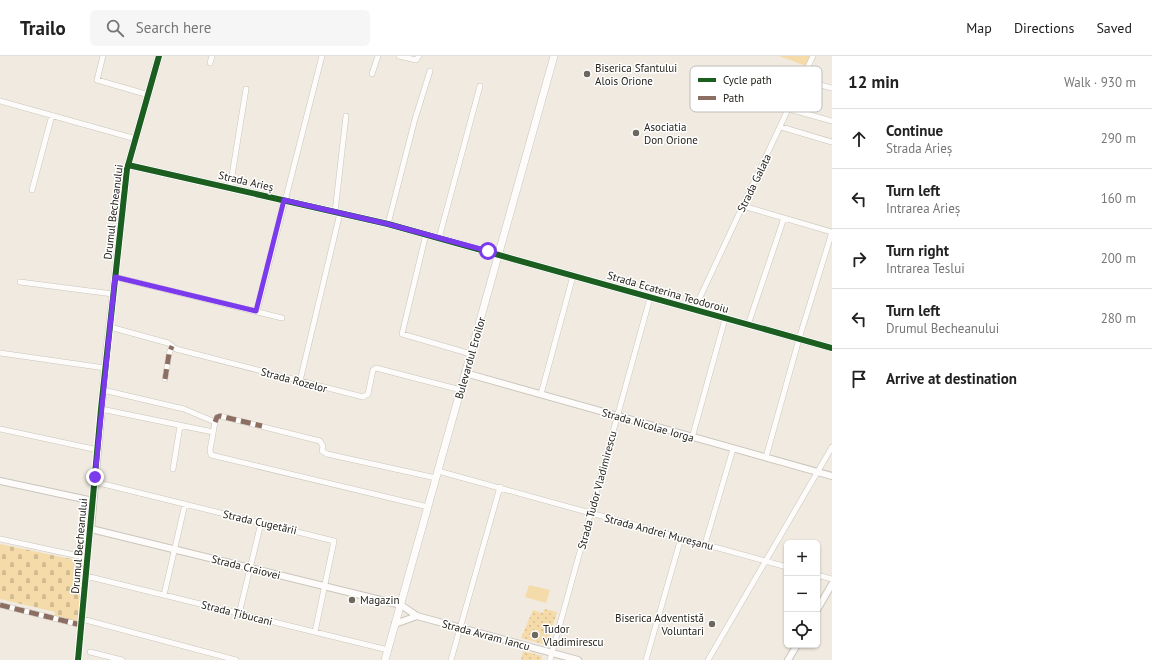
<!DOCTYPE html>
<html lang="en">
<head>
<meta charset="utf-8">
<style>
	:root { --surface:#fff; --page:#f6f6f6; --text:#222; --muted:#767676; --line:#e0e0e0 }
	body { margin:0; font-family:"PT Sans",sans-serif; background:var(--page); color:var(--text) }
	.controls { position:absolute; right:12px; bottom:12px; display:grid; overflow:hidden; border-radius:6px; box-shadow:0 1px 3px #0004 }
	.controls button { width:36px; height:36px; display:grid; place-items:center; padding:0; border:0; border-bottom:1px solid var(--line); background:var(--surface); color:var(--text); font:20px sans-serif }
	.stop { position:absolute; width:12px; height:12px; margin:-9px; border:3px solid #7c3aed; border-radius:50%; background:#fff }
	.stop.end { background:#7c3aed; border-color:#fff; box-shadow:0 1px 4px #0008 }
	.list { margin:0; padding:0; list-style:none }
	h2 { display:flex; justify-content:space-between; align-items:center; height:52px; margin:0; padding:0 16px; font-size:17px }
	h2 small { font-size:13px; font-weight:400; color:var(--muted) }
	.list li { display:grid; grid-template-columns:26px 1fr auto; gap:12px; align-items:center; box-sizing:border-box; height:60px; padding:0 16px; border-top:1px solid var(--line) }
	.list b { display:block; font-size:15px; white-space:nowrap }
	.list p { margin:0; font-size:13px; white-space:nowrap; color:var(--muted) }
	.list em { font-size:13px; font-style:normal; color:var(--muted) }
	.icon { flex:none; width:22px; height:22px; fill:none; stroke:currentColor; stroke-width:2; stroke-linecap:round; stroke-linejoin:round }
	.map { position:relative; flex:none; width:832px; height:604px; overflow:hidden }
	header { display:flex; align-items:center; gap:24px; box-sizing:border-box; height:56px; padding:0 20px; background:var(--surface); border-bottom:1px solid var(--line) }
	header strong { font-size:19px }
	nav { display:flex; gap:22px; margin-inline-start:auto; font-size:14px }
	.search { width:280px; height:36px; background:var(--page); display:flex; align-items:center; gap:10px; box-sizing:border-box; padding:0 14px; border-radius:6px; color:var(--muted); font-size:15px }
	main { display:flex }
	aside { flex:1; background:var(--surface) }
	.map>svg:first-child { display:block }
	.grass { fill:#f5dba9 }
	.cemetery { fill:url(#cemetery-stones) }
	.park { fill:url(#park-dots) }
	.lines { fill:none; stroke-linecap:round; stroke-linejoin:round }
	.minor-casing { stroke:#cac5bd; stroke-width:6 }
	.tertiary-casing { stroke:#cac5bd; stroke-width:8 }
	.secondary-casing { stroke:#cac5bd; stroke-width:8 }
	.minor { stroke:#fdfcfa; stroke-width:5 }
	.tertiary { stroke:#fdfcfa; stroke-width:6 }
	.secondary { stroke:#fdfcfa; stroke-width:7 }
	.quiet { stroke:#8d6e63; stroke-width:5; stroke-dasharray:10 5; stroke-linecap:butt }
	.cycleway-casing { stroke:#fff; stroke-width:8 }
	.cycleway { stroke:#1b5e20; stroke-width:6 }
	.route { stroke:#7c3aed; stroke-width:5 }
	.poi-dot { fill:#6c6860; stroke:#fff; stroke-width:1.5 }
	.labels { text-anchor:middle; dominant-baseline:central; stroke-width:3; stroke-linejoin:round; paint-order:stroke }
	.poi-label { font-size:11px; fill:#25221b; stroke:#fff; text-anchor:start }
	.street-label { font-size:11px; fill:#25221b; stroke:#fff }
	.key { fill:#fff; stroke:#bebdbb; stroke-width:1 }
	.key-label { font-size:11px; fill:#25221b }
</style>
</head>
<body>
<header>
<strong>Trailo</strong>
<div class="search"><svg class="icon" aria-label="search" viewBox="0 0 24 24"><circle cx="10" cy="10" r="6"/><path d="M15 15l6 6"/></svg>Search here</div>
<nav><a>Map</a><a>Directions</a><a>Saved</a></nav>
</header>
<main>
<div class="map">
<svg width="832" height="604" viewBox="0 0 832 604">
	<defs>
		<pattern id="cemetery-stones" width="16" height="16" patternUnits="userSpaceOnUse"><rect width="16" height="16" fill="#f5dba9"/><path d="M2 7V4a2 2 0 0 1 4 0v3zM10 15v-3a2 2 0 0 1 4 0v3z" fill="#d2bc91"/></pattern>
		<pattern id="park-dots" width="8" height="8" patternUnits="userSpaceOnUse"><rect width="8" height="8" fill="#f5dba9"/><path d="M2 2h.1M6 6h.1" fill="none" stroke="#d2bc91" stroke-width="1.8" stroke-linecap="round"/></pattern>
	</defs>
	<rect width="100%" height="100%" fill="#f0eae0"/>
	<path class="grass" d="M779 0H811L806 10Z
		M529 529 550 534 546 547 525 541Z"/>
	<path class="cemetery" d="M0 488 85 506 81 568 54 562 55 556 0 543Z"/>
	<path class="park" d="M544 553 557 556 547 589 521 582 533 554 543 557Z
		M523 595 542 600 541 604H521Z"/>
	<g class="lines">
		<defs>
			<path id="minor" d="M103 0 97 24 149 39
				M399 0 416 4 419 0
				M210 7 212 0
				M372 18 378 0
				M802 24 832 32
				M0 45 136 83
				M789 53 832 65
				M781 71 832 86
				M230 132 246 33
				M32 134 52 59
				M743 150 832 176
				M335 156 346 60
				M388 168 415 63 430 15
				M426 178 402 278 471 298
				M439 182 480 30
				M115 221 282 262
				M20 226 113 238
				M694 254 813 0
				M257 255 322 0
				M748 269 784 162
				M110 271 168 287 176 293 363 341 368 338 373 314 376 312 461 334
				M0 297 105 312
				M165 323 169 298 172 290
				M300 325 340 157
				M103 334 184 353 215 366
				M541 338 573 220
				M101 353 213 376
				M0 373 98 394
				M692 382 725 263
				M766 401 799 283 832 176
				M173 413 180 370
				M438 415 787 511
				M95 426 334 485 315 576
				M428 451 211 399 210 394 215 366 217 361 220 360 320 385 323 390 322 395 327 398 436 422
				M0 483 88 502
				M705 488 733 393
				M817 519 832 523
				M86 520 388 594
				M164 539 185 448
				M0 549 81 569
				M239 558 261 467
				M82 563 236 604
				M90 596 122 604
				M78 604 91 473
				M451 604 500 431
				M550 604 650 242
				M646 604 681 482
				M708 604 832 391"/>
			<path id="tertiary" d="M159 0 127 113 105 312 91 473 401 549 417 560 578 604
				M128 109 388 168 832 292
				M465 317 832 420
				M0 425 93 445
				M817 554 832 528
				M395 568 417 560
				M788 604 797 589"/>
			<path id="secondary" d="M385 604 554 0"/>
		</defs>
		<use href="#minor" class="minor-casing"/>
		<use href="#tertiary" class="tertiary-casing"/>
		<use href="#secondary" class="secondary-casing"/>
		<use href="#minor" class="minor"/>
		<use href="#tertiary" class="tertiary"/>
		<use href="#secondary" class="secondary"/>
		<path class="quiet" d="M165 323 169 298 172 290
			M215 366 217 361 220 360 262 370
			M0 549 81 569"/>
		<defs>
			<path id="cycleway" d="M128 109 388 168 832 292
				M78 604 101 353 127 113 159 0"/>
		</defs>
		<use href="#cycleway" class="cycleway-casing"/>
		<use href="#cycleway" class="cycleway"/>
	</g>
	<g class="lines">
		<path class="route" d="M95 421 115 221 256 255 284 144 388 168 488 195"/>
	</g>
	<g class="poi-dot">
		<circle cx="587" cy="18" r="4"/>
		<circle cx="636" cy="77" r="4"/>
		<circle cx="352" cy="544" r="4"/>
		<circle cx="712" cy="568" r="4"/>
		<circle cx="535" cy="579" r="4"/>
	</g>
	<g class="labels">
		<g class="poi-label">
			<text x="595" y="12">Biserica Sfantului<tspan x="595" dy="13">Alois Orione</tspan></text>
			<text x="644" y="71">Asociatia<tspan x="644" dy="13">Don Orione</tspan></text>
			<text x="360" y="544">Magazin</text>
			<text x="704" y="562" text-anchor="end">Biserica Adventistă<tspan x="704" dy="13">Voluntari</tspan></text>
			<text x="543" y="573">Tudor<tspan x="543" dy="13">Vladimirescu</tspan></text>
		</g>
		<g class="street-label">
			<text transform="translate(246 125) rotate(13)">Strada Arieș</text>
			<text transform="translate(754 127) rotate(-64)">Strada Galata</text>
			<text transform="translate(113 156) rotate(-83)">Drumul Becheanului</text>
			<text transform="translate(668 236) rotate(16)">Strada Ecaterina Teodoroiu</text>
			<text transform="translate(470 302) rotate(-74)">Bulevardul Eroilor</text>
			<text transform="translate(294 324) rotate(15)">Strada Rozelor</text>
			<text transform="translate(648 369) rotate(16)">Strada Nicolae Iorga</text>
			<text transform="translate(597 434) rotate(-75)">Strada Tudor Vladimirescu</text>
			<text transform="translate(260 466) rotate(13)">Strada Cugetării</text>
			<text transform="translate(659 476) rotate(15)">Strada Andrei Mureșanu</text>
			<text transform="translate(79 490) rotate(-85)">Drumul Becheanului</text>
			<text transform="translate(246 511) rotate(14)">Strada Craiovei</text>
			<text transform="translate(237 557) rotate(14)">Strada Țibucani</text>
			<text transform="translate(486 579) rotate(15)">Strada Avram Iancu</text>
		</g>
	</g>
	<rect x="690" y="10" width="132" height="46" rx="6" class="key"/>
	<rect x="698" y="22" width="18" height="4" fill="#1b5e20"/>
	<rect x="698" y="40" width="18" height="4" fill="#8d6e63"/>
	<g class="key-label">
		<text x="723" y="28">Cycle path</text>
		<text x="723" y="46">Path</text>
	</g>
</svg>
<div class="controls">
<button>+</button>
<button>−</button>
<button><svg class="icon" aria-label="locate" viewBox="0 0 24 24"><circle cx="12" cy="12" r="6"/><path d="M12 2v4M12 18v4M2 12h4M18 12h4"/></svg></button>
</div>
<div class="stop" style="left:488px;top:195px"></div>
<div class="stop end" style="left:95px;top:421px"></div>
</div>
<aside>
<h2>12 min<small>Walk · 930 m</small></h2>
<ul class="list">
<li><svg class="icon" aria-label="ahead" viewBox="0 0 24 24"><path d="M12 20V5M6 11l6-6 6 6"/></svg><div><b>Continue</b><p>Strada Arieș</p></div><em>290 m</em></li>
<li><svg class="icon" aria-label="left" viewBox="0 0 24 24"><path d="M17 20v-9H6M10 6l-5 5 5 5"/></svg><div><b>Turn left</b><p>Intrarea Arieș</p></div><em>160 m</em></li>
<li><svg class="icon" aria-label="right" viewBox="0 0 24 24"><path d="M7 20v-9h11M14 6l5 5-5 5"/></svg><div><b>Turn right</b><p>Intrarea Teslui</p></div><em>200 m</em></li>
<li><svg class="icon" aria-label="left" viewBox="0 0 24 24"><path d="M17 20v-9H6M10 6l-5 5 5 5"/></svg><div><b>Turn left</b><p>Drumul Becheanului</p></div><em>280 m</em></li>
<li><svg class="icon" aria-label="arrive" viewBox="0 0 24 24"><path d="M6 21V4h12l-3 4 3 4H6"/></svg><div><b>Arrive at destination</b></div></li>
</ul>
</aside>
</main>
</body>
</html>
